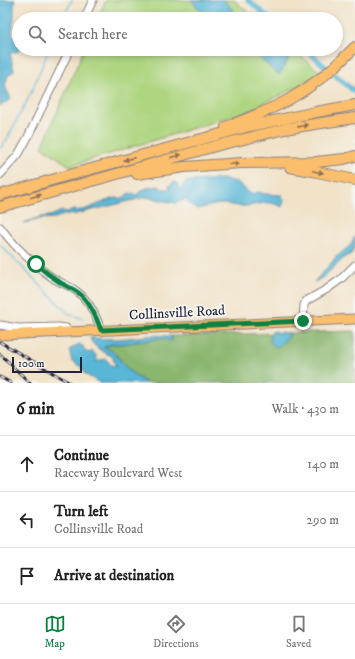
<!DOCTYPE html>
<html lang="en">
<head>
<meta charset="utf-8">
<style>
	:root { --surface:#fff; --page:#f2f2f2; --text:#222; --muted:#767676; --line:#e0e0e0; --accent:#0b8043 }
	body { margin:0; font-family:"IM FELL DW Pica",serif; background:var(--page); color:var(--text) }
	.scale { position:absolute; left:12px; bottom:10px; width:70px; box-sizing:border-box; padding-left:4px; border:2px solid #22223b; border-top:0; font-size:11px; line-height:14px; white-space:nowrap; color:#22223b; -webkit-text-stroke:3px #f6f6f2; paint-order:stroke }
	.stop { position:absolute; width:12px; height:12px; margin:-9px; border:3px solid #0b8043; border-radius:50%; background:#fff }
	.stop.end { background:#0b8043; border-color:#fff; box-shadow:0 1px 4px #0008 }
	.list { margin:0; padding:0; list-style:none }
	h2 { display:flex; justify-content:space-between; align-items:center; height:52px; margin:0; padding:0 16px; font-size:17px }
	h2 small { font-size:13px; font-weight:400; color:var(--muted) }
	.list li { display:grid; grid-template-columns:26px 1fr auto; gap:12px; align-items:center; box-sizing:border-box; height:56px; padding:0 16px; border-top:1px solid var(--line) }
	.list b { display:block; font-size:15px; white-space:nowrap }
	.list p { margin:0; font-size:13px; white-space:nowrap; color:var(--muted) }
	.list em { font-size:13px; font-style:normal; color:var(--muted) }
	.icon { flex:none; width:22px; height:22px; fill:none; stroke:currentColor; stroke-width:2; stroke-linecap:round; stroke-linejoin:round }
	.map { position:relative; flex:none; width:355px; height:383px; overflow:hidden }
	.search { position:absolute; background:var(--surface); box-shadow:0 2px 6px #0003; left:12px; right:12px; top:12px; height:44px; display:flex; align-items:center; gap:10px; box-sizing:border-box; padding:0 14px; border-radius:22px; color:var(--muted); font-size:15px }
	.sheet { height:220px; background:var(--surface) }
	nav { display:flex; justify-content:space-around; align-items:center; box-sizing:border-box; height:56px; border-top:1px solid var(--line); background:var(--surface); font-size:11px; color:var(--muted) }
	nav a { display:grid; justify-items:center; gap:2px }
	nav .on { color:var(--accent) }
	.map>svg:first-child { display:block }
	.green { fill:#aed580; stroke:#687c5e }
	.forest { fill:#8ab66e; stroke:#566c54 }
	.water { fill:#58b6d7; stroke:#3d6c89 }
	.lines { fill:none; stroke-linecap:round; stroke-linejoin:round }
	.stream { stroke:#58b6d7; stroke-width:1.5 }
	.canal { stroke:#58b6d7; stroke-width:5 }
	.minor-casing { stroke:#8a8282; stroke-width:9 }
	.major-casing { stroke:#8a8282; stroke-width:11 }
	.highway-casing { stroke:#8a8282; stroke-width:12 }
	.minor { stroke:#fff; stroke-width:7 }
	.major { stroke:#fabe6d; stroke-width:9 }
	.highway { stroke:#fabe6d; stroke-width:10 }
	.rail-casing { stroke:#22223b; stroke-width:3 }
	.rail { stroke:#f6f6f2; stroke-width:1.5; stroke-dasharray:4.5; stroke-linecap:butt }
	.oneway { fill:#8e7054 }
	.route { stroke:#0b8043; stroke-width:5 }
	.labels { text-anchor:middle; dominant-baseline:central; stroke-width:3.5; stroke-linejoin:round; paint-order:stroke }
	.street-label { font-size:14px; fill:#22223b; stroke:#f6f6f2 }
</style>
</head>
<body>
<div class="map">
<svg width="355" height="383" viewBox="0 0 355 383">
	<rect width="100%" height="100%" fill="#f6f6f2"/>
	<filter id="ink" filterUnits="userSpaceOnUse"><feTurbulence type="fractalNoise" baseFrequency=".025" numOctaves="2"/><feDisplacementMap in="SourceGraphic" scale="8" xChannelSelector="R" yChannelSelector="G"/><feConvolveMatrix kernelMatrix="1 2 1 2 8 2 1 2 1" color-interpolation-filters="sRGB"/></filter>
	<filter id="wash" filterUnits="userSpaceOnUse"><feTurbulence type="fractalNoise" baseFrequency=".012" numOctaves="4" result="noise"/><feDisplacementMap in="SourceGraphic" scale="16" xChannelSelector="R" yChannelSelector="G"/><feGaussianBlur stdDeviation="0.9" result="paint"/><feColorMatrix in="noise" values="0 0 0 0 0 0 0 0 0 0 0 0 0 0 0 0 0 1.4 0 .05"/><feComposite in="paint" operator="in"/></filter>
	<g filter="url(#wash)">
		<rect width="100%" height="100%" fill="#f1e2c8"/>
		<path class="green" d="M106 0H234L256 19H97Z
			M84 49H292L320 72 305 83 249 111 70 166 42 147Z"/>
		<path class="forest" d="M355 331V383H146L135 375 128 370 118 357 103 347C118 342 135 342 150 340 154 339 157 338 160 338 164 338 168 340 172 340V336Z"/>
		<path class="water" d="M0 0H15L14 5V17L12 33 19 40V51L10 53 14 71 8 75 5 86 11 99 0 106Z
			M191 0H224L241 19H212L198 8Z
			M249 49H277L289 58 279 75Z
			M222 179 237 182 251 194 258 192 266 194 282 195 284 201 282 207C269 199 259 205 245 206 238 207 230 204 223 204 215 204 206 207 198 209L189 204 187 199 176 203 146 197 76 214 64 215 55 218 40 219 30 222 23 223 40 217 50 216 62 211 68 212 73 210C85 213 100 202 112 199 116 197 120 200 124 197 126 196 127 194 129 193L137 195C141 188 151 187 159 186L162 189H170L169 186 174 182 178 183V187L181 189 185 182 190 181Z
			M355 237V246L351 254 345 257 322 278 314 282 332 262 335 258 347 248 352 243 354 238Z
			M275 331 279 333 283 332 287 334 291 335C285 339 283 344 276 347L270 342V333Z
			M155 335 172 336V340L170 341 166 339 158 338 151 340 122 344H112L104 347 111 350 118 357 128 370 135 375 146 383H100L85 374 81 367 72 361 69 350 79 344 83 346 85 351 89 353 92 351 96 355V361L106 359 111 365 116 367 112 356C104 353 92 346 90 338L119 339Z"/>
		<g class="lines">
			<path class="stream" d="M62 19 72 0
				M0 148 6 141 31 93 49 49
				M0 245 69 314 83 319"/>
			<path class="canal" d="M248 0 270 19
				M305 49 355 92"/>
		</g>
	</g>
	<g filter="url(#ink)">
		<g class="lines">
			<defs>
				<path id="minor" d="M84 19 93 0
					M0 175 18 155 27 139 70 49
					M0 227C14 246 33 264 53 278 60 283 68 285 75 290 88 299 96 315 101 330
					M303 321 304 305 306 301 327 289 341 279 355 265
					M0 325 18 328 58 327 66 328 69 332"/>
				<path id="major" d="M0 335 355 319"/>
				<path id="highway" d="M226 127C247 119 268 111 288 100 313 86 336 67 355 47
					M290 167 313 171 355 180
					M137 174 184 167 241 163 316 162 344 159 355 156
					M0 195 69 175 250 126 316 112 355 105
					M0 207 219 145 285 129 321 123 355 118"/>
			</defs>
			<use href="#minor" class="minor-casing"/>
			<use href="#major" class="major-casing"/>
			<use href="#highway" class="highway-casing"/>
			<use href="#minor" class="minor"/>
			<use href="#major" class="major"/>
			<use href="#highway" class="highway"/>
			<defs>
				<path id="rail" d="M0 342 70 383
					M0 354 30 383
					M0 377 11 383"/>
			</defs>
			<use href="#rail" class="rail-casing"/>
			<use href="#rail" class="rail"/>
		</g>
		<defs><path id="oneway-solid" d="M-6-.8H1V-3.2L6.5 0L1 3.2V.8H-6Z"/></defs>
		<g class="oneway">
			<use href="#oneway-solid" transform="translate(303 126) rotate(-11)"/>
			<use href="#oneway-solid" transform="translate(176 156) rotate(-16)"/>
			<use href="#oneway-solid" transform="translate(129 159) rotate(165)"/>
			<use href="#oneway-solid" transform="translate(234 164) rotate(-2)"/>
			<use href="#oneway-solid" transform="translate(318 172) rotate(12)"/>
			<use href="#oneway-solid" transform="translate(36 196) rotate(-16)"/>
		</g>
	</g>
	<g class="lines" filter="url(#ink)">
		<path class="route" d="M36 264C44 271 52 277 61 283 69 288 77 290 83 297 92 306 97 319 101 330L303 321"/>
	</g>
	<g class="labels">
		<g class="street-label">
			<text transform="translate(177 313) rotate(-3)">Collinsville Road</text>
		</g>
	</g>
</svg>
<div class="scale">100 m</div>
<div class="stop" style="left:36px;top:264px"></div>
<div class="stop end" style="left:303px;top:321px"></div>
<div class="search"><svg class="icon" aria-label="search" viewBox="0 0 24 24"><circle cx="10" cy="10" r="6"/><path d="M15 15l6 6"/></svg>Search here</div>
</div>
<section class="sheet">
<h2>6 min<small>Walk · 430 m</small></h2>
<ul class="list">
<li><svg class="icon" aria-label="ahead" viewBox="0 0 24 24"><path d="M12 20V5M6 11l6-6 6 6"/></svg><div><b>Continue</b><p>Raceway Boulevard West</p></div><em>140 m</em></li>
<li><svg class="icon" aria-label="left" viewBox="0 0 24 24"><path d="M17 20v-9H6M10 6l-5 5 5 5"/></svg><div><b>Turn left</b><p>Collinsville Road</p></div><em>290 m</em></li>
<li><svg class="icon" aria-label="arrive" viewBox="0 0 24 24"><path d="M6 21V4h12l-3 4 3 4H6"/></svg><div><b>Arrive at destination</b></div></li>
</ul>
</section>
<nav>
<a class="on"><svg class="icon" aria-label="map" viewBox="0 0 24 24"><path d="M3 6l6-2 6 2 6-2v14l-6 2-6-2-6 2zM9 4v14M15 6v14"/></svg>Map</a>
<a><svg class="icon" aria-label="directions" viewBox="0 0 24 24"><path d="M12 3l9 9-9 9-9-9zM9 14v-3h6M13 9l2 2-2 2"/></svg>Directions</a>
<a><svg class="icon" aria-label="saved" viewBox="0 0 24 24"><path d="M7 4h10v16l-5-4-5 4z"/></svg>Saved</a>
</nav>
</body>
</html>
